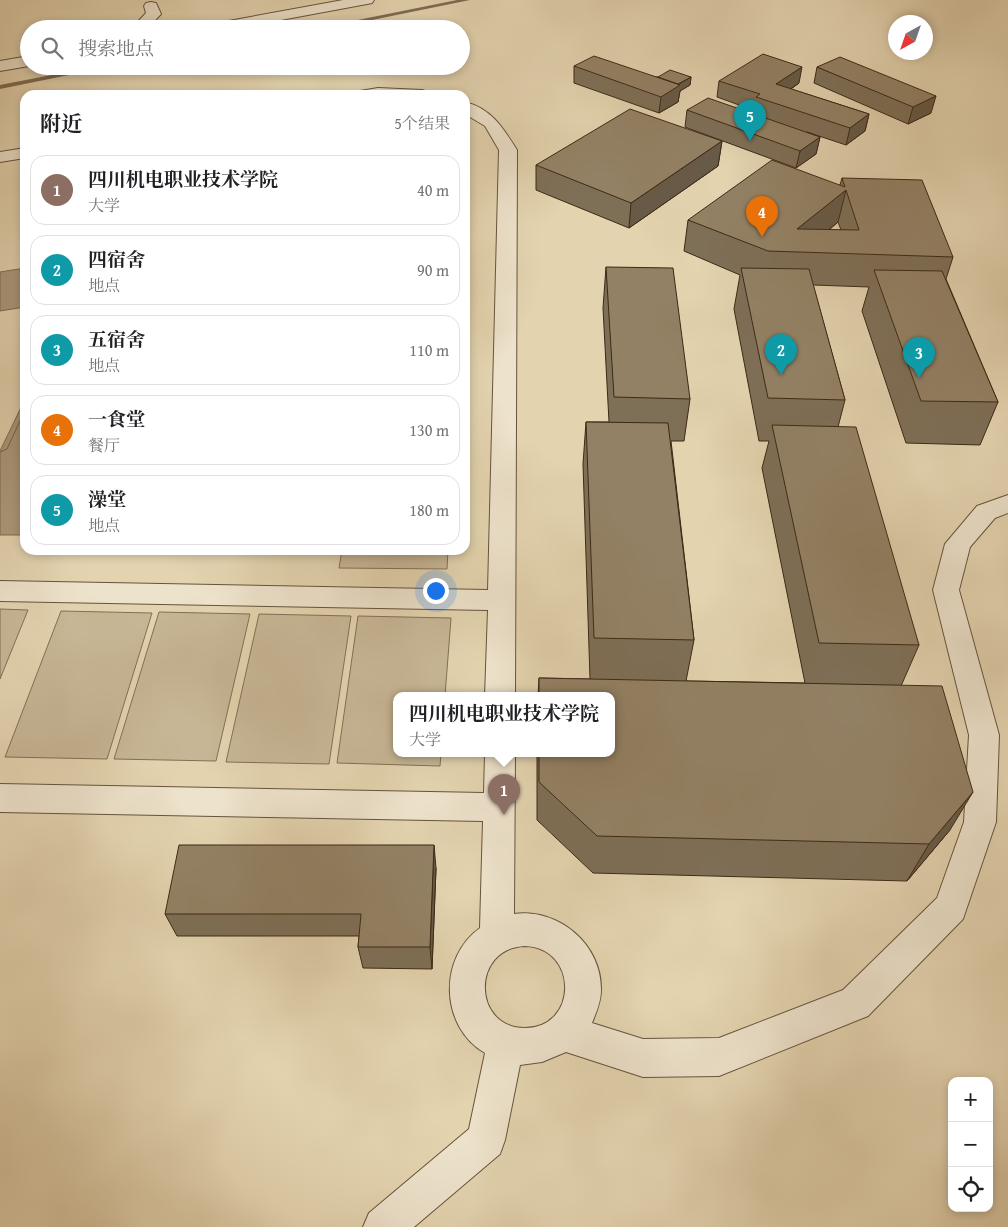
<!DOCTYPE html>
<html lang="zh">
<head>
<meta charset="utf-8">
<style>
	:root { --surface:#fff; --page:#f6f6f6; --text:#202124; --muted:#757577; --line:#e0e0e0; --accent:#8f2418 }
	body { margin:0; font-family:"Gentium Book Plus","Noto Serif SC",serif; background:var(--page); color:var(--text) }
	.controls { position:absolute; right:15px; bottom:15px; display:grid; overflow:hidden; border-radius:10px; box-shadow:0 2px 8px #0003 }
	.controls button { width:45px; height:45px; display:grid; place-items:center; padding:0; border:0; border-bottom:1px solid var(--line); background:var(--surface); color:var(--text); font:25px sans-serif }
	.compass { position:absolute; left:888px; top:15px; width:45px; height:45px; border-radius:50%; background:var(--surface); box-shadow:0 2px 8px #0003; rotate:220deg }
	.you { position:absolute; left:435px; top:590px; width:18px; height:18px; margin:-12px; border:4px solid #fff; border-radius:50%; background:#1a73e8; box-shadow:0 0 0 8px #1a73e833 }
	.badge { display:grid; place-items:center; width:32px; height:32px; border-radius:50%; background:var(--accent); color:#fff; font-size:16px; font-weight:700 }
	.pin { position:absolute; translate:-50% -41px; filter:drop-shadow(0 1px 2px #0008) }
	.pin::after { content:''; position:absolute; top:26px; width:18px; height:15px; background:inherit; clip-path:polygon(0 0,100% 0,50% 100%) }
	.popup { position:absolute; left:393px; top:692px; width:222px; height:65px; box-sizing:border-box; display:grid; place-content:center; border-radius:10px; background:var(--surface); filter:drop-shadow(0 1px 4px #0005); font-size:16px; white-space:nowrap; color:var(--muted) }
	.popup b { font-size:19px; color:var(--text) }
	.popup::after { content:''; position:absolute; left:50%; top:100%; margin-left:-10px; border:10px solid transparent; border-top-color:var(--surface) }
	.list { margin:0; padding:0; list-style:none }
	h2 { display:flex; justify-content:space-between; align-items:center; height:65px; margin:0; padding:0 20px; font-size:21px }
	h2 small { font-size:16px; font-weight:400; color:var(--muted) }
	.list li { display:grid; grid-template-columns:32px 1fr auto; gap:15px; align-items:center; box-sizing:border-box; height:70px; margin:0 10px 10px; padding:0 10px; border:1px solid var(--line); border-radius:15px }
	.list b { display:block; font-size:19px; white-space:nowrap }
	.list p { margin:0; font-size:16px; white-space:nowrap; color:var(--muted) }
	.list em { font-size:16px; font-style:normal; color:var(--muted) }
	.icon { flex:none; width:28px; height:28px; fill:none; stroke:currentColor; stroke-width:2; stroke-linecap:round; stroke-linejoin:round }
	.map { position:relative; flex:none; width:1008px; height:1227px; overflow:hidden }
	.search { position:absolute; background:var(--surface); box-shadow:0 2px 8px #0003; left:20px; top:20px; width:450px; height:55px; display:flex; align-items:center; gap:12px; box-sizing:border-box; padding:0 18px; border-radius:28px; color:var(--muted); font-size:19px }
	.panel { position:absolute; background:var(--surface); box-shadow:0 2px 8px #0003; left:20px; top:90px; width:450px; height:465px; border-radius:15px }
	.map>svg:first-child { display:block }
	.green { fill:#c7b695; stroke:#827055 }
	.water { fill:#ab997b; stroke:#7f6c52 }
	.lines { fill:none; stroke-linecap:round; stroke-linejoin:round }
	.shore { stroke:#746148; stroke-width:1 }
	.stream { fill:#7f6c52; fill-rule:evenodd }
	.minor-casing { stroke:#66543c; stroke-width:2 }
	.minor { fill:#ede2cb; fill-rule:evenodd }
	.wall { fill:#7e6f57; stroke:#3d2915; fill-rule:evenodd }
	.shaded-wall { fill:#675a47; stroke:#3d2915 }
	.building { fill:#938165; stroke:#3d2915; fill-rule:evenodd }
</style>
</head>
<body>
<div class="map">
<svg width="1008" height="1227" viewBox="0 0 1008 1227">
	<rect width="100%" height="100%" fill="#e3d3af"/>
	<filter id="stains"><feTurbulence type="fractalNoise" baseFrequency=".004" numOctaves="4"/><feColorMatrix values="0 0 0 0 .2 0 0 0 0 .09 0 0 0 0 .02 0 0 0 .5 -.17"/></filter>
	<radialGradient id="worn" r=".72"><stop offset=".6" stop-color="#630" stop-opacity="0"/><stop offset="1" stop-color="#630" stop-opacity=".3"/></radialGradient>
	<path class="green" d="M342 550H448L447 569 339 568Z
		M0 609 28 610 0 679Z
		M61 611 152 613 107 759 5 757Z
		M159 612 250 614 216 761 114 759Z
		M259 614 351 616 329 764 226 762Z
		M358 616 451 618 445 696H396V754H441L440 766 337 763Z"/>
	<path class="water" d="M25 268V307L0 311V272Z
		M25 399V535H0V451Z"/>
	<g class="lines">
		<path class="shore" d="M0 452 7 449 25 410"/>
		<path class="stream" d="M457 0H470L328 29H313Z
			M98 66H113L0 89V85Z"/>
		<defs>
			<path id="minor" d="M343 0H374L372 3 367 4 233 29H200L207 25Z
				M151 2 156 3 161 14 147 29H131L146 13 144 6 146 3Z
				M29 56V66L0 71V61Z
				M378 88 422 90 428 92 430 95H352L354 92Z
				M465 102C492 109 503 128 517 150L515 696H485L488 610 0 601V581L488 590 499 150 485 126 465 114Z
				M25 148V158L0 162V152Z
				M1008 495V513L995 518 970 547 959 590 999 735 996 822 963 919 868 1016 719 1076 643 1077 566 1052 542 1062 520 1065 505 1140 500 1154 414 1227H363L369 1213 469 1129 485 1053C440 1027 438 958 480 928L483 821 0 812V784L484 793 485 754H515L514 914C559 908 602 945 601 990 601 1002 596 1013 592 1023L643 1039 719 1038 843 990 937 898 964 822 969 735 933 590 945 544 977 506ZM525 946C579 948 578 1028 525 1028 472 1028 471 948 525 946Z"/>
		</defs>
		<use href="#minor" class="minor-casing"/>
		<use href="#minor" class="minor"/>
	</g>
	<path class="wall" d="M574 66 658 77H691L690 85 680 91 678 102 659 113 574 83Z
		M817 67 931 113 908 124 814 83Z
		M719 81 799 83 791 89 869 114 865 131 846 145 807 132 820 137 816 154 796 168 685 127 687 110 753 113V110L717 97Z
		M722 141 718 166 629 228 536 190V165Z
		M842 178 953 257 946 279 998 402 980 445 906 443 862 311 869 287 813 285 845 400 838 427 919 645 901 686 950 830 907 881 593 873 537 820V754H612V696H538L539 678 590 679 583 464 586 422H609L603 308 606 267 690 399 684 441H671L694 640 686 681 805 683 762 468 769 441H759L734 309 740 275 684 251 688 220 840 185ZM838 222 841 230H829Z
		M140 550H179L178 552H141Z
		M436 868 432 969 363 968 358 947 359 936H177L165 914Z"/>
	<path class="shaded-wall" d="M802 67 799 83 773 101 776 84Z
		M691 77 690 85 680 91 678 102 659 113 661 97 669 90Z
		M936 96 931 113 908 124 913 107Z
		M869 114 865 131 846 145 850 128Z
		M820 137 816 154 796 168 800 151Z
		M722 141 718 166 629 228 631 203Z
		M846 190 838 222 800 252 797 229Z
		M973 792 950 830 907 881 929 844Z
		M434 845 436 868 432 969 430 947Z"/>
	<path class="building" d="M763 54 802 67 776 84 869 114 850 128 756 97 760 94 719 81Z
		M594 56 680 85 661 97 574 66Z
		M840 57 936 96 913 107 817 67Z
		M670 70 691 77 678 84 658 77Z
		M708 98 820 137 800 151 687 110Z
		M630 109 722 141 631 203 536 165Z
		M772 160 845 187 842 178 922 180 953 257 768 251 688 220ZM846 190 859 230 797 229Z
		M606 267 673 268 690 399 614 397Z
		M741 268 809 269 845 400 768 398Z
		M874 270 942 271 998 402 921 401Z
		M586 422 668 423 694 640 594 638Z
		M772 425 856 427 919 645 819 643Z
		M539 678 942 686 973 792 929 844 597 836 539 782V754H612V696H539Z
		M179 845H434L430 947H358L361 914H165Z"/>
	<rect width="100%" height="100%" filter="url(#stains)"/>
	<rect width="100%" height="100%" fill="url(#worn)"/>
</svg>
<div class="controls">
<button>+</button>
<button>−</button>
<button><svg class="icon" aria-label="locate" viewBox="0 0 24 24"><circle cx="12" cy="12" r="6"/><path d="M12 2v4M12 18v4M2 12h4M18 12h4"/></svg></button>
</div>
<svg class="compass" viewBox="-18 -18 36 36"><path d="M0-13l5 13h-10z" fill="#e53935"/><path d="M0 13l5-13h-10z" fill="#757577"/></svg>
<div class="you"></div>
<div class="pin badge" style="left:504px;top:815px;background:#8d6e63">1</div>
<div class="popup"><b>四川机电职业技术学院</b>大学</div>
<div class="pin badge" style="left:781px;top:375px;background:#0f9aa8">2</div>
<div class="pin badge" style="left:919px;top:378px;background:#0f9aa8">3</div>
<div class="pin badge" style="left:762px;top:237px;background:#e8710a">4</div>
<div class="pin badge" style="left:750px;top:141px;background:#0f9aa8">5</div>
<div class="search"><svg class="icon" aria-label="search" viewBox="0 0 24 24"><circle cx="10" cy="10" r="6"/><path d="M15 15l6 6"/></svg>搜索地点</div>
<section class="panel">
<h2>附近<small>5个结果</small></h2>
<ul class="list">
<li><span class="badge" style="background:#8d6e63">1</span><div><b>四川机电职业技术学院</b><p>大学</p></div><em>40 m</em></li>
<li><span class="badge" style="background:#0f9aa8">2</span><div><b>四宿舍</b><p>地点</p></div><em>90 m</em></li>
<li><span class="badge" style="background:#0f9aa8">3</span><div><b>五宿舍</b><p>地点</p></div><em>110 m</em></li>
<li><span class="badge" style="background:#e8710a">4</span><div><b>一食堂</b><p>餐厅</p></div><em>130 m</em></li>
<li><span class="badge" style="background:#0f9aa8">5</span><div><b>澡堂</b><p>地点</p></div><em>180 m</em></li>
</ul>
</section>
</div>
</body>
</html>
